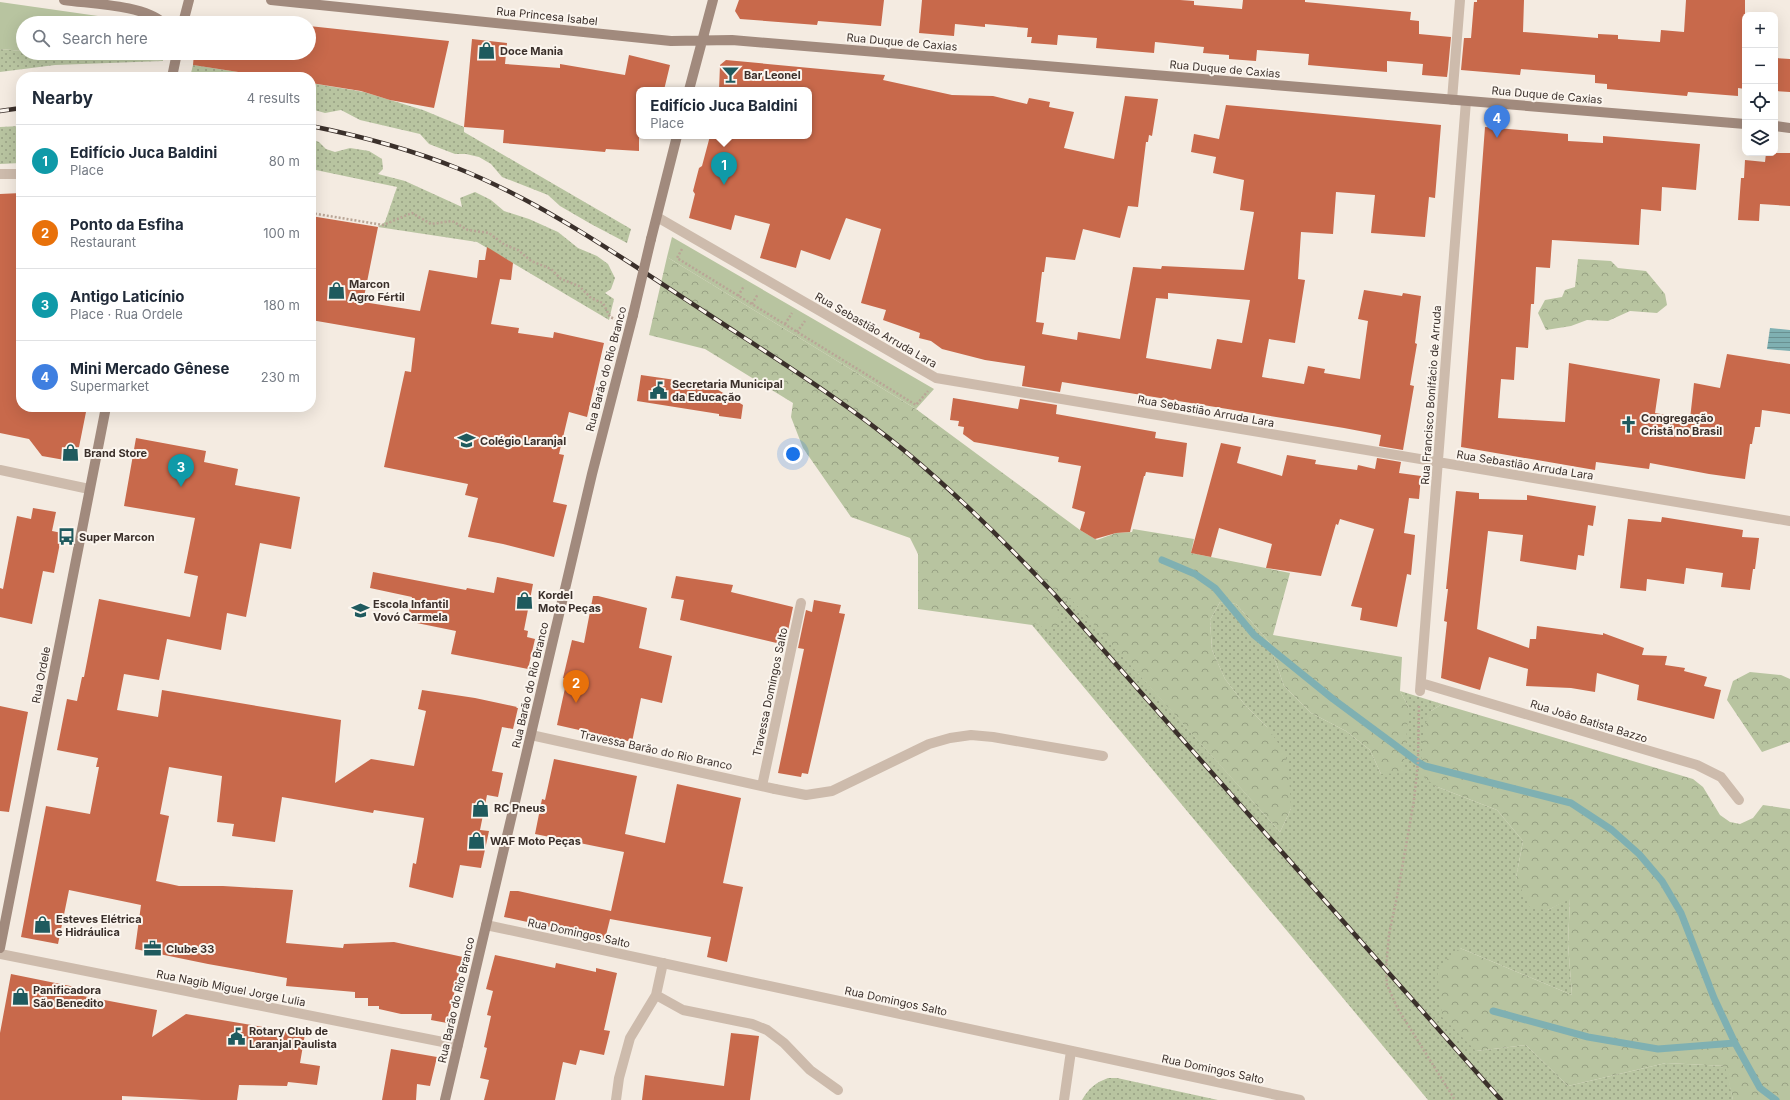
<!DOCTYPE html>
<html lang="en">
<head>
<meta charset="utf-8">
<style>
	:root { --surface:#fff; --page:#f2f2f3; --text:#1f2937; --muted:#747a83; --line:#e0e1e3; --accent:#db2777 }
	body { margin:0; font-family:Inter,sans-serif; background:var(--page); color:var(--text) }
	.controls { position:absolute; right:12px; top:12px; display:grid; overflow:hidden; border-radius:8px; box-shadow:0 4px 16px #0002 }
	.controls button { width:36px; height:36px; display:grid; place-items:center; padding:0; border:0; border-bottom:1px solid var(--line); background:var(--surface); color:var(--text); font:20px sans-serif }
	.you { position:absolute; left:793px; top:454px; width:14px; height:14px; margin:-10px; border:3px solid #fff; border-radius:50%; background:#1a73e8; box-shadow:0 0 0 6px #1a73e833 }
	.badge { display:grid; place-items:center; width:26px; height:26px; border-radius:50%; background:var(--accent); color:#fff; font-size:13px; font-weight:700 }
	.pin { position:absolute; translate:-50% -33px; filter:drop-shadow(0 1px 2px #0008) }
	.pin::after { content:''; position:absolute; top:21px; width:14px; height:12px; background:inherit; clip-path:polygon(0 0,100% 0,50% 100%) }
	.popup { position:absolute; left:636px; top:87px; width:176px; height:52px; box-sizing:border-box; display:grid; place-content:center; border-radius:8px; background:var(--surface); filter:drop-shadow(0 1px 3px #0005); font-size:13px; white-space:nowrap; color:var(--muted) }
	.popup b { font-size:15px; color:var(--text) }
	.popup::after { content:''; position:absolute; left:50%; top:100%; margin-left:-8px; border:8px solid transparent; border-top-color:var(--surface) }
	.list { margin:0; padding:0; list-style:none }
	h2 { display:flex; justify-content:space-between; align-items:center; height:52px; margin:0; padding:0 16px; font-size:17px }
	h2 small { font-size:13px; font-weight:400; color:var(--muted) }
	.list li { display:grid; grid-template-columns:26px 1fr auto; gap:12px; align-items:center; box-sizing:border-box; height:72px; padding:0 16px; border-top:1px solid var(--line) }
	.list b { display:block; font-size:15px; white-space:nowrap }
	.list p { margin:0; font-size:13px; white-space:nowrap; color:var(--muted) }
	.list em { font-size:13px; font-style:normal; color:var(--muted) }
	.icon { flex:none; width:22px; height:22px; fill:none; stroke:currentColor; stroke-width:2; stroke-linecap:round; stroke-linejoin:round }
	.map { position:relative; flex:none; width:1790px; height:1100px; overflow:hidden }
	.search { position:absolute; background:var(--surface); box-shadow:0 4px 16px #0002; left:16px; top:16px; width:300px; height:44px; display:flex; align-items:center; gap:10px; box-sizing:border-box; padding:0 14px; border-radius:22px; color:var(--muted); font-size:15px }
	.panel { position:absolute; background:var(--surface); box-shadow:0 4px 16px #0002; left:16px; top:72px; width:300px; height:340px; border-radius:16px }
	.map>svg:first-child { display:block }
	.grass { fill:url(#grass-dots) }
	.forest { fill:url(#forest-crowns) }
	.park { fill:#b8c4a0 }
	.water { fill:url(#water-rules) }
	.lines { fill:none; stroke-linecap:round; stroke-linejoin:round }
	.stream { stroke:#7fb0b2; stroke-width:7 }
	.building { fill:#c8694b; fill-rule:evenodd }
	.path { stroke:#b9a596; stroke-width:2.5; stroke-dasharray:2 2; stroke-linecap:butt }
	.service { stroke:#cdbbac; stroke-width:10 }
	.minor { stroke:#cdbbac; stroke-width:10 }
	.tertiary { stroke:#cdbbac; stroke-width:10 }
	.secondary { stroke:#a18a7d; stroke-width:10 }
	.rail-casing { stroke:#3b302b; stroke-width:4.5 }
	.rail { stroke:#fbf5ee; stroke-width:3; stroke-dasharray:9; stroke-linecap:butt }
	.secondary-bridge { stroke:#a18a7d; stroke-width:10 }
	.labels { text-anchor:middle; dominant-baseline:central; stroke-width:4; stroke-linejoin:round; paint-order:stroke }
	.street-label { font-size:11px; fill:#3b302b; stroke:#fbf5ee }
	.poi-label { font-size:11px; font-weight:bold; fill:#3b302b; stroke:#fbf5ee; text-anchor:start }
</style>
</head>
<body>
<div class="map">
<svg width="1790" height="1100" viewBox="0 0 1790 1100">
	<defs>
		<pattern id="grass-dots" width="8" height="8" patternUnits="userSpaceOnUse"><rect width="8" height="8" fill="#b8c4a0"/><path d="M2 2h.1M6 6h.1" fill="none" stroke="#97a083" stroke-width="1.8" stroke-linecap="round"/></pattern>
		<pattern id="forest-crowns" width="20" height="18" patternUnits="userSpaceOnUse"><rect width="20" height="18" fill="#b8c4a0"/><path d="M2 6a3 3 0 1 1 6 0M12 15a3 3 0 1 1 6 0" fill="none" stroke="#97a083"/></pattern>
		<pattern id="water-rules" width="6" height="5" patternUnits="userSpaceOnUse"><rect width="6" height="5" fill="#7fb0b2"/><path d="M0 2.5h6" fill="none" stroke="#699091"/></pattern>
	</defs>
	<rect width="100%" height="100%" fill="#f4ebe1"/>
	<path class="grass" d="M0 49 23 51V53H55L163 61 55 65 0 72Z
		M193 65 270 77H190Z
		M311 83 364 92 423 110 464 127V132L631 229 627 243 591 224 560 206 548 195 502 177 491 164 479 157 466 154H455L429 144 420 134 360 120 341 110 325 113 311 109Z
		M21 126V163L0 164V127Z
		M311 139 319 142 326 149 335 152 350 148 369 151 382 159 383 169 378 174 405 181 462 207 460 198 475 192 491 200 504 211 529 219 558 232 578 248 597 256 608 264 615 278 611 289 605 293 614 299 609 320 477 242 378 227 385 222 397 187 311 169Z
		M1070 597 1280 832 1291 809 1267 727 1245 705 1225 679 1212 650 1210 620 1220 602 1236 604 1269 642 1284 686 1311 713 1346 731 1370 750 1381 774 1409 708 1400 691 1442 704 1431 711 1435 786 1497 810 1523 841 1516 878 1548 910 1570 898 1568 944 1572 995 1460 948 1476 1051 1526 1045 1568 1086 1666 1063 1726 1066 1733 1100H1428L1032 625Z
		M1108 1078H1117L1218 1100H1082C1089 1088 1095 1083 1108 1078Z"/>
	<path class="forest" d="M667 257 916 409 1080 530 1097 540 1116 533 1132 532 1133 529 1194 539 1191 553 1290 573 1273 635 1402 657 1400 691 1409 708 1403 773 1381 774 1370 750 1346 731 1311 713 1284 686 1269 642 1236 604 1220 602 1210 620 1212 650 1225 679 1245 705 1267 727 1285 753 1289 773 1291 809 1280 832 1070 598 1057 608 1060 623 1050 631 1036 624 1032 625 918 609V554L910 538 851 517 803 448 791 417 793 403 705 349 649 335Z
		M1578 259 1611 261 1618 268 1646 271 1665 294 1667 305 1657 313 1630 311 1608 321 1587 320 1571 326 1546 330 1538 313 1545 300 1562 297 1565 290 1575 287Z
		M1750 672 1781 675 1790 679V742L1762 752 1727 700 1733 681Z
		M1442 704 1693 779 1703 787 1720 815 1730 822 1740 824 1753 818 1763 805 1790 809V1100H1733L1725 1066 1666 1063 1568 1086 1526 1045 1476 1051 1442 1017 1437 968 1460 948 1572 995 1568 944 1570 899 1548 910 1530 908 1516 878 1523 841 1497 810 1435 786 1420 774 1424 727 1431 711Z"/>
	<path class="park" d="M0 2 140 22 142 23H23V51L0 49Z
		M55 53H163V61Z
		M672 237 934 389 916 409 667 257Z"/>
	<path class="water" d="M1770 328 1790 330V351L1767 349Z"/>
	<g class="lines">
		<path class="stream" d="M1162 560 1195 574 1215 588 1254 635 1333 699 1418 762 1425 766 1571 803 1612 830 1639 854 1662 881 1681 913 1714 998 1735 1043 1760 1088 1776 1100
			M1493 1011 1588 1037 1658 1049 1735 1043"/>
	</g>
	<path class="building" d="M739 0H884L881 26 818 21 817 25 740 19 735 11Z
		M922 0H1180L1194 1V5L1242 9 1243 0H1305V2L1411 12 1410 20 1419 21V34L1451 37 1448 69 1447 77 1422 75 1423 64 1387 61V72L1308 65 1309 54 1257 50 1256 61 1229 59V55L1203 53 1204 47 1155 42 1154 53 1096 48 1097 38 1058 35 1057 45 1031 43 1032 37H1027L1028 28 985 24V27L955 24 954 36 919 33Z
		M1477 0H1524L1523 32 1598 38V34L1618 35V39L1660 42 1661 30 1684 32 1686 0H1745V89L1738 88V96L1688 92 1687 96 1607 89V84L1595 83V75L1521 69 1520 75 1461 70 1464 38H1471L1474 2H1477Z
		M233 17 284 23H224Z
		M309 26 449 41 434 108 390 100 361 91 311 83V77H270L193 65 194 53H309Z
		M472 39 507 43 505 64 560 68V64L625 75 629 55 670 65 664 90H639V151L606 149 605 152 503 143 504 130 464 127Z
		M1775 58 1790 59V92L1775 91Z
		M726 60 885 75 883 80 952 95 993 96 1027 104 1029 98 1050 102 1049 107 1074 112 1064 148 1114 159 1125 96 1158 99 1152 136 1149 135 1148 142H1146L1138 207 1128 206 1120 238 1083 229 1075 260 1046 257 1044 272H1042L1036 322 1044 323 1042 334 1077 340 1078 332 1120 339 1133 267 1161 269 1162 266 1244 270 1254 212 1240 210 1244 180 1213 173 1216 157 1191 152 1194 134 1219 139 1226 105 1441 125 1435 198 1429 197 1425 237 1371 233 1375 195 1336 192 1333 234 1301 232 1298 279 1305 280 1295 343 1269 339 1262 377 1304 384 1308 366 1325 369 1324 373 1360 379 1368 321 1358 319 1364 290 1402 296 1403 293 1421 296 1415 343 1417 344 1410 385 1414 386 1403 450 1379 446 1381 435 1344 428 1062 382 1060 392 1022 386 1025 366 985 360 942 349 931 341 919 338 920 333 883 320 886 310 861 303 881 229 846 218 830 260 801 250 796 268 760 258 770 224 735 215 731 230 689 218 695 194 693 191 699 168 702 166 710 136H809V90H719L720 65ZM1168 293 1250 300 1242 343 1217 339 1211 369 1146 358 1156 298 1168 299Z
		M1485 127 1568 134V141L1603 143V136L1700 144 1696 190 1662 187 1661 211 1641 209 1639 245 1552 240 1550 268 1536 267 1534 304H1531L1528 348 1516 347 1514 380 1501 379 1498 418 1565 422 1569 363 1660 379 1655 413 1690 419 1694 383 1720 388 1727 354 1790 364V414L1762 410 1760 427H1755L1752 444H1750L1745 479 1709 474 1650 463 1649 469 1596 462 1595 470 1461 447Z
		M1766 153H1790V206L1760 204 1759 221 1738 220 1741 178H1744L1745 160 1765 162Z
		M21 193V407H87L76 462 42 456 29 439 0 433V194Z
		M311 216 378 227 363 302 420 311 429 270 477 278 479 260H485L487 247 513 263 511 280 500 279 491 324 519 328 518 333 553 338 554 332 604 343 587 417 569 412 559 454 564 455 553 502 567 505 554 557 503 544 468 537 478 498 465 495 468 484 384 467 405 371 411 372 415 338 311 320Z
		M641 375 710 385 743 405 741 419 719 416V414L637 401Z
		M953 398 1018 409 1020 399 1057 405 1056 414 1156 432 1155 438 1187 443 1183 477 1146 472 1145 476H1144L1130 532 1116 533 1095 539 1080 530 1085 512 1072 508 1081 466 1058 462 1059 457 974 442 963 434 964 427 958 426 959 421 950 420Z
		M136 438 206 451 204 462 238 469 235 485 300 497 291 549 260 543 246 617 227 613 221 650 167 639 159 680 124 674 117 710 158 717 162 690 341 720 335 783 371 759 414 766 426 711 418 709 422 690 475 698 517 707 516 708H518L513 729 502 727 492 771 503 773 498 797 487 795 480 830 489 831 481 868 460 865 453 898 409 887 413 863 416 864 424 818 374 810 373 813 282 797 275 842 232 836 234 824 217 822 222 776 169 767 160 814 169 816 156 881 179 886H223L293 890 286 943 343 948 344 944 394 942 463 957 447 1023 431 1020 432 1014H401L379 1009V1006H368V998H355V992L286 986 287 978 208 964 135 949 141 905 69 890 58 944 21 937 46 806 90 814 99 767H96L98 758 57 750 67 699 77 701 82 677H84L99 599 190 617 198 576 184 573 195 518 124 506Z
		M1221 443 1241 447 1237 463 1282 476 1287 455 1316 460 1315 464 1357 470 1358 465 1375 469 1377 458 1401 462 1399 473 1421 476 1419 499 1409 498 1404 533 1415 535 1411 575 1407 574 1397 627 1360 620 1362 608 1351 606 1374 529 1340 519 1338 525 1336 524 1321 576 1266 568 1272 544 1219 528 1211 557 1191 553Z
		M1456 491 1479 493V499L1527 500V495L1596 506 1593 526 1588 525 1584 556 1578 555 1576 570 1520 561 1523 535 1488 531 1477 629 1529 648 1530 639H1536L1537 626 1603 635V633L1644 648 1642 655 1667 656 1665 665 1685 668 1684 671 1707 677 1704 686 1721 690 1714 719 1637 700 1639 685 1597 673 1595 692 1571 688 1526 686 1528 669 1489 657 1480 690 1441 678 1447 622 1444 621 1448 589H1446Z
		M33 508 56 512 52 531 62 533 54 573 43 571 32 624 0 617V588L3 589 17 516 31 519Z
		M1662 517 1743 530 1742 537 1759 538 1755 569H1753L1750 590 1721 587 1723 573 1686 568 1684 584 1647 579 1646 591 1620 588 1628 519 1661 522Z
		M373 572 466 590 467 588 494 593 497 577 533 584 524 630 528 631 527 637 535 639 528 669 451 654 456 631 407 621 412 597 370 588Z
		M676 576 733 585 731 592 793 607 785 645 680 620 684 600 671 598Z
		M593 596H598L647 608 639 648 672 656 662 703 641 698 632 742 557 725 567 679 563 678 572 640 584 643Z
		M814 600 841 605 839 613 845 614 808 774 802 773 801 777 778 773 804 649 798 648 806 610 812 612Z
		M0 706 28 712 9 812 0 811Z
		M554 759 637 776 625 834 665 843 677 784 741 798 723 883 743 887 727 962 707 957 711 937 610 919 605 939 504 917 510 891H518L611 911 624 852 535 834 542 799 545 800Z
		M495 955 555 968 556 963 596 972V968L617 973 604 1030 610 1031 604 1055 580 1050 576 1065 563 1062 555 1100H484L489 1080 480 1078 487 1048 484 1047 491 1016 487 1015 493 991 486 989Z
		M11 974 85 989 83 996 157 1010 152 1037 186 1014 305 1034 300 1063 320 1066 317 1085 288 1082 287 1086 239 1085 237 1100H201L122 1096V1100H0V1033Z
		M731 1033 759 1036 750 1100H642L645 1075 724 1086Z
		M391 1049 437 1057 430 1086 417 1084 416 1100H382Z"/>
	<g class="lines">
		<path class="path" d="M311 213 383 225 412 213 431 224 452 221 468 230 489 233 505 245 518 250 531 261 551 269 561 279 579 286 591 298 603 303 610 317 615 319
			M682 249 677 258 916 405 928 391
			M738 296 744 286
			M752 304 758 294
			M785 324 792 313
			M797 332 805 321
			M1419 706 1418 762 1414 800 1397 897 1389 934 1386 969 1387 985 1398 1009 1455 1100"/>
		<path class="service" d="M1452 100 1460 0
			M775 789 806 795 832 791 929 744 950 738 971 735 993 737 1103 756
			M656 995 683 1010 752 1024 767 1030 784 1043 810 1070 838 1090
			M616 1100 619 1078 630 1038 656 995 663 963"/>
		<path class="minor" d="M657 217 936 378 1790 521
			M0 470 89 489
			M1421 683 1697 765 1721 777 1739 800
			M1420 691 1466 101
			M531 735 775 789
			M762 786 801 603
			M486 925 1300 1100
			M0 954 458 1045
			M1064 1100 1071 1051"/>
		<path class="tertiary" d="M0 174H21"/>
		<path class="secondary" d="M64 0C91 4 144 5 163 23
			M271 0 671 41 732 40 1745 124
			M183 23 189 0
			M172 77 177 53
			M689 90 713 0
			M1775 126 1790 128
			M651 239 677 136
			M0 948 106 407
			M445 1100 592 474 633 315"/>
		<defs>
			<path id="rail" d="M0 111 21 108
				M311 126C361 136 409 149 457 168 545 203 628 262 708 314 775 358 844 401 906 452 959 496 1007 544 1054 594L1501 1100"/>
		</defs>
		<use href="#rail" class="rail-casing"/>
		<use href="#rail" class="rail"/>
		<path class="secondary-bridge" d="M633 315 651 239"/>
	</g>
	<defs>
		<symbol id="shop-bare" viewBox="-9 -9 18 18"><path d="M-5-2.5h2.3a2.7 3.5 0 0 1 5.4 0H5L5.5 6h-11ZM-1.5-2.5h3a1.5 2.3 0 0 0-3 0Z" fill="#1f5a5e" stroke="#fbf5ee" stroke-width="2.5" paint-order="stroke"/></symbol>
		<symbol id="bar-bare" viewBox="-9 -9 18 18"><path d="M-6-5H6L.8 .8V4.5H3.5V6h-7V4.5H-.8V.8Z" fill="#1f5a5e" stroke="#fbf5ee" stroke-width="2.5" paint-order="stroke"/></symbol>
		<symbol id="civic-bare" viewBox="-9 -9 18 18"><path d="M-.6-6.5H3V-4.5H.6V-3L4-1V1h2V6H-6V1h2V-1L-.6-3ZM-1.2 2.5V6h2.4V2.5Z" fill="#1f5a5e" stroke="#fbf5ee" stroke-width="2.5" paint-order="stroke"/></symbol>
		<symbol id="church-bare" viewBox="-9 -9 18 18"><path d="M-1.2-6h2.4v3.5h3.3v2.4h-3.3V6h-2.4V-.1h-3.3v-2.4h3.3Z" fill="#1f5a5e" stroke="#fbf5ee" stroke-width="2.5" paint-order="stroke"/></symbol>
		<symbol id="school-bare" viewBox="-9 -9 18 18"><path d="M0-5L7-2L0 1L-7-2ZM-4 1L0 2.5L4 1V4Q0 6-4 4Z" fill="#1f5a5e" stroke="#fbf5ee" stroke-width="2.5" paint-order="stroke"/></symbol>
		<symbol id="bus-bare" viewBox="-9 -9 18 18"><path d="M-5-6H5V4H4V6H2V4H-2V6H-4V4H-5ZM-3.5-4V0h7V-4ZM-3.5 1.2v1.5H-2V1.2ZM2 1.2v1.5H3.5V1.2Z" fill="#1f5a5e" stroke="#fbf5ee" stroke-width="2.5" paint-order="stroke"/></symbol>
		<symbol id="office-bare" viewBox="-9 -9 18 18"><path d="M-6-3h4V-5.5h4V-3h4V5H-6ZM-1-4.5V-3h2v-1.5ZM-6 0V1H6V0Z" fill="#1f5a5e" stroke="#fbf5ee" stroke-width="2.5" paint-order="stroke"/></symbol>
	</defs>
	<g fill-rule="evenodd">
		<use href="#shop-bare" x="474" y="38" width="25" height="25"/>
		<use href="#bar-bare" x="718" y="62" width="25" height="25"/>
		<use href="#shop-bare" x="324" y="278" width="25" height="25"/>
		<use href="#civic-bare" x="646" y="378" width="25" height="25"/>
		<use href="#church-bare" x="1616" y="412" width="25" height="25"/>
		<use href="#school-bare" x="454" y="428" width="25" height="25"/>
		<use href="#shop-bare" x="58" y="440" width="25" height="25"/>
		<use href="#bus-bare" x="54" y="524" width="25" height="25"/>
		<use href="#shop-bare" x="512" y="588" width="25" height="25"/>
		<use href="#school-bare" x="348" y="598" width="25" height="25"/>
		<use href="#shop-bare" x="468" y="796" width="25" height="25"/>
		<use href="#shop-bare" x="464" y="828" width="25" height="25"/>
		<use href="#shop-bare" x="30" y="912" width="25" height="25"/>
		<use href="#office-bare" x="140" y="936" width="25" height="25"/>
		<use href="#shop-bare" x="8" y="984" width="25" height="25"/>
		<use href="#civic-bare" x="224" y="1024" width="25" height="25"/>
	</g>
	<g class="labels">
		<g class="street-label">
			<text transform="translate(547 16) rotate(6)">Rua Princesa Isabel</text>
			<text transform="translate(902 42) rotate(5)">Rua Duque de Caxias</text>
			<text transform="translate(1225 69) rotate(5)">Rua Duque de Caxias</text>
			<text transform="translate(1547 95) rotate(5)">Rua Duque de Caxias</text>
			<text transform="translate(876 330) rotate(30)">Rua Sebastião Arruda Lara</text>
			<text transform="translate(606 369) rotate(-75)">Rua Barão do Rio Branco</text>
			<text transform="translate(1431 395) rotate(-86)">Rua Francisco Bonifácio de Arruda</text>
			<text transform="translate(1206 411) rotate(10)">Rua Sebastião Arruda Lara</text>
			<text transform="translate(1525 465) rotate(9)">Rua Sebastião Arruda Lara</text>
			<text transform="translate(41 675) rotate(-79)">Rua Ordele</text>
			<text transform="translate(530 685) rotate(-77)">Rua Barão do Rio Branco</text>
			<text transform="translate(770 692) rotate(-78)">Travessa Domingos Salto</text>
			<text transform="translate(1589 721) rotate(17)">Rua João Batista Bazzo</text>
			<text transform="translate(656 750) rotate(12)">Travessa Barão do Rio Branco</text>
			<text transform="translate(579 933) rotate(12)">Rua Domingos Salto</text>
			<text transform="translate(231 988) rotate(11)">Rua Nagib Miguel Jorge Lulia</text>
			<text transform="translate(456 1000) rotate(-77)">Rua Barão do Rio Branco</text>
			<text transform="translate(896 1001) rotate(12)">Rua Domingos Salto</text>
			<text transform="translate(1213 1069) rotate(12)">Rua Domingos Salto</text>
		</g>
		<g class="poi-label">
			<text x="500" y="51">Doce Mania</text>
			<text x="744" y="75">Bar Leonel</text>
			<text x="349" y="284">Marcon<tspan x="349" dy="13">Agro Fértil</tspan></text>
			<text x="672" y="384">Secretaria Municipal<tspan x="672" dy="13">da Educação</tspan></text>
			<text x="1641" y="418">Congregação<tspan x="1641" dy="13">Cristã no Brasil</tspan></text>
			<text x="480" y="441">Colégio Laranjal</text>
			<text x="84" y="453">Brand Store</text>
			<text x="79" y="537">Super Marcon</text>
			<text x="538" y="595">Kordel<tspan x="538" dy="13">Moto Peças</tspan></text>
			<text x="373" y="604">Escola Infantil<tspan x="373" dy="13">Vovó Carmela</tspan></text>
			<text x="494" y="808">RC Pneus</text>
			<text x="490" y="841">WAF Moto Peças</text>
			<text x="56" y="919">Esteves Elétrica<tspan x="56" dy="13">e Hidráulica</tspan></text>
			<text x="166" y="949">Clube 33</text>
			<text x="33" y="990">Panificadora<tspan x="33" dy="13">São Benedito</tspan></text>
			<text x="249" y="1031">Rotary Club de<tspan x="249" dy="13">Laranjal Paulista</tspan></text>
		</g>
	</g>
</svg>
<div class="controls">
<button>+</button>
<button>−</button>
<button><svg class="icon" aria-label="locate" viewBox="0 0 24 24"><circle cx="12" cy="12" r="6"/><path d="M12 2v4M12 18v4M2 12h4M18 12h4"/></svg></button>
<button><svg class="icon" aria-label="layers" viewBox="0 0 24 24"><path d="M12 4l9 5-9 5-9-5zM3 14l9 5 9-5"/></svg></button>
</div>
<div class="you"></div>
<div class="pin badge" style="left:724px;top:185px;background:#0f9aa8">1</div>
<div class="popup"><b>Edifício Juca Baldini</b>Place</div>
<div class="pin badge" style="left:576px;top:703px;background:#e8710a">2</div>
<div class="pin badge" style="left:181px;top:487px;background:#0f9aa8">3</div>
<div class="pin badge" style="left:1497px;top:138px;background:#3f7fe0">4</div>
<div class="search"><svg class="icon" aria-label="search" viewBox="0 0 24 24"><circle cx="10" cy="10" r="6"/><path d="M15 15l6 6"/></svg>Search here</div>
<section class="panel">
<h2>Nearby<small>4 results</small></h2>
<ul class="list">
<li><span class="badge" style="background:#0f9aa8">1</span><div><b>Edifício Juca Baldini</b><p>Place</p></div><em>80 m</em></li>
<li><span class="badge" style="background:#e8710a">2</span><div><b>Ponto da Esfiha</b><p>Restaurant</p></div><em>100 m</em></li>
<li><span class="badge" style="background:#0f9aa8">3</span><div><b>Antigo Laticínio</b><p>Place · Rua Ordele</p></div><em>180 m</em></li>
<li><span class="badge" style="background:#3f7fe0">4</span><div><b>Mini Mercado Gênese</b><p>Supermarket</p></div><em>230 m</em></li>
</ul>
</section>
</div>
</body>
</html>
